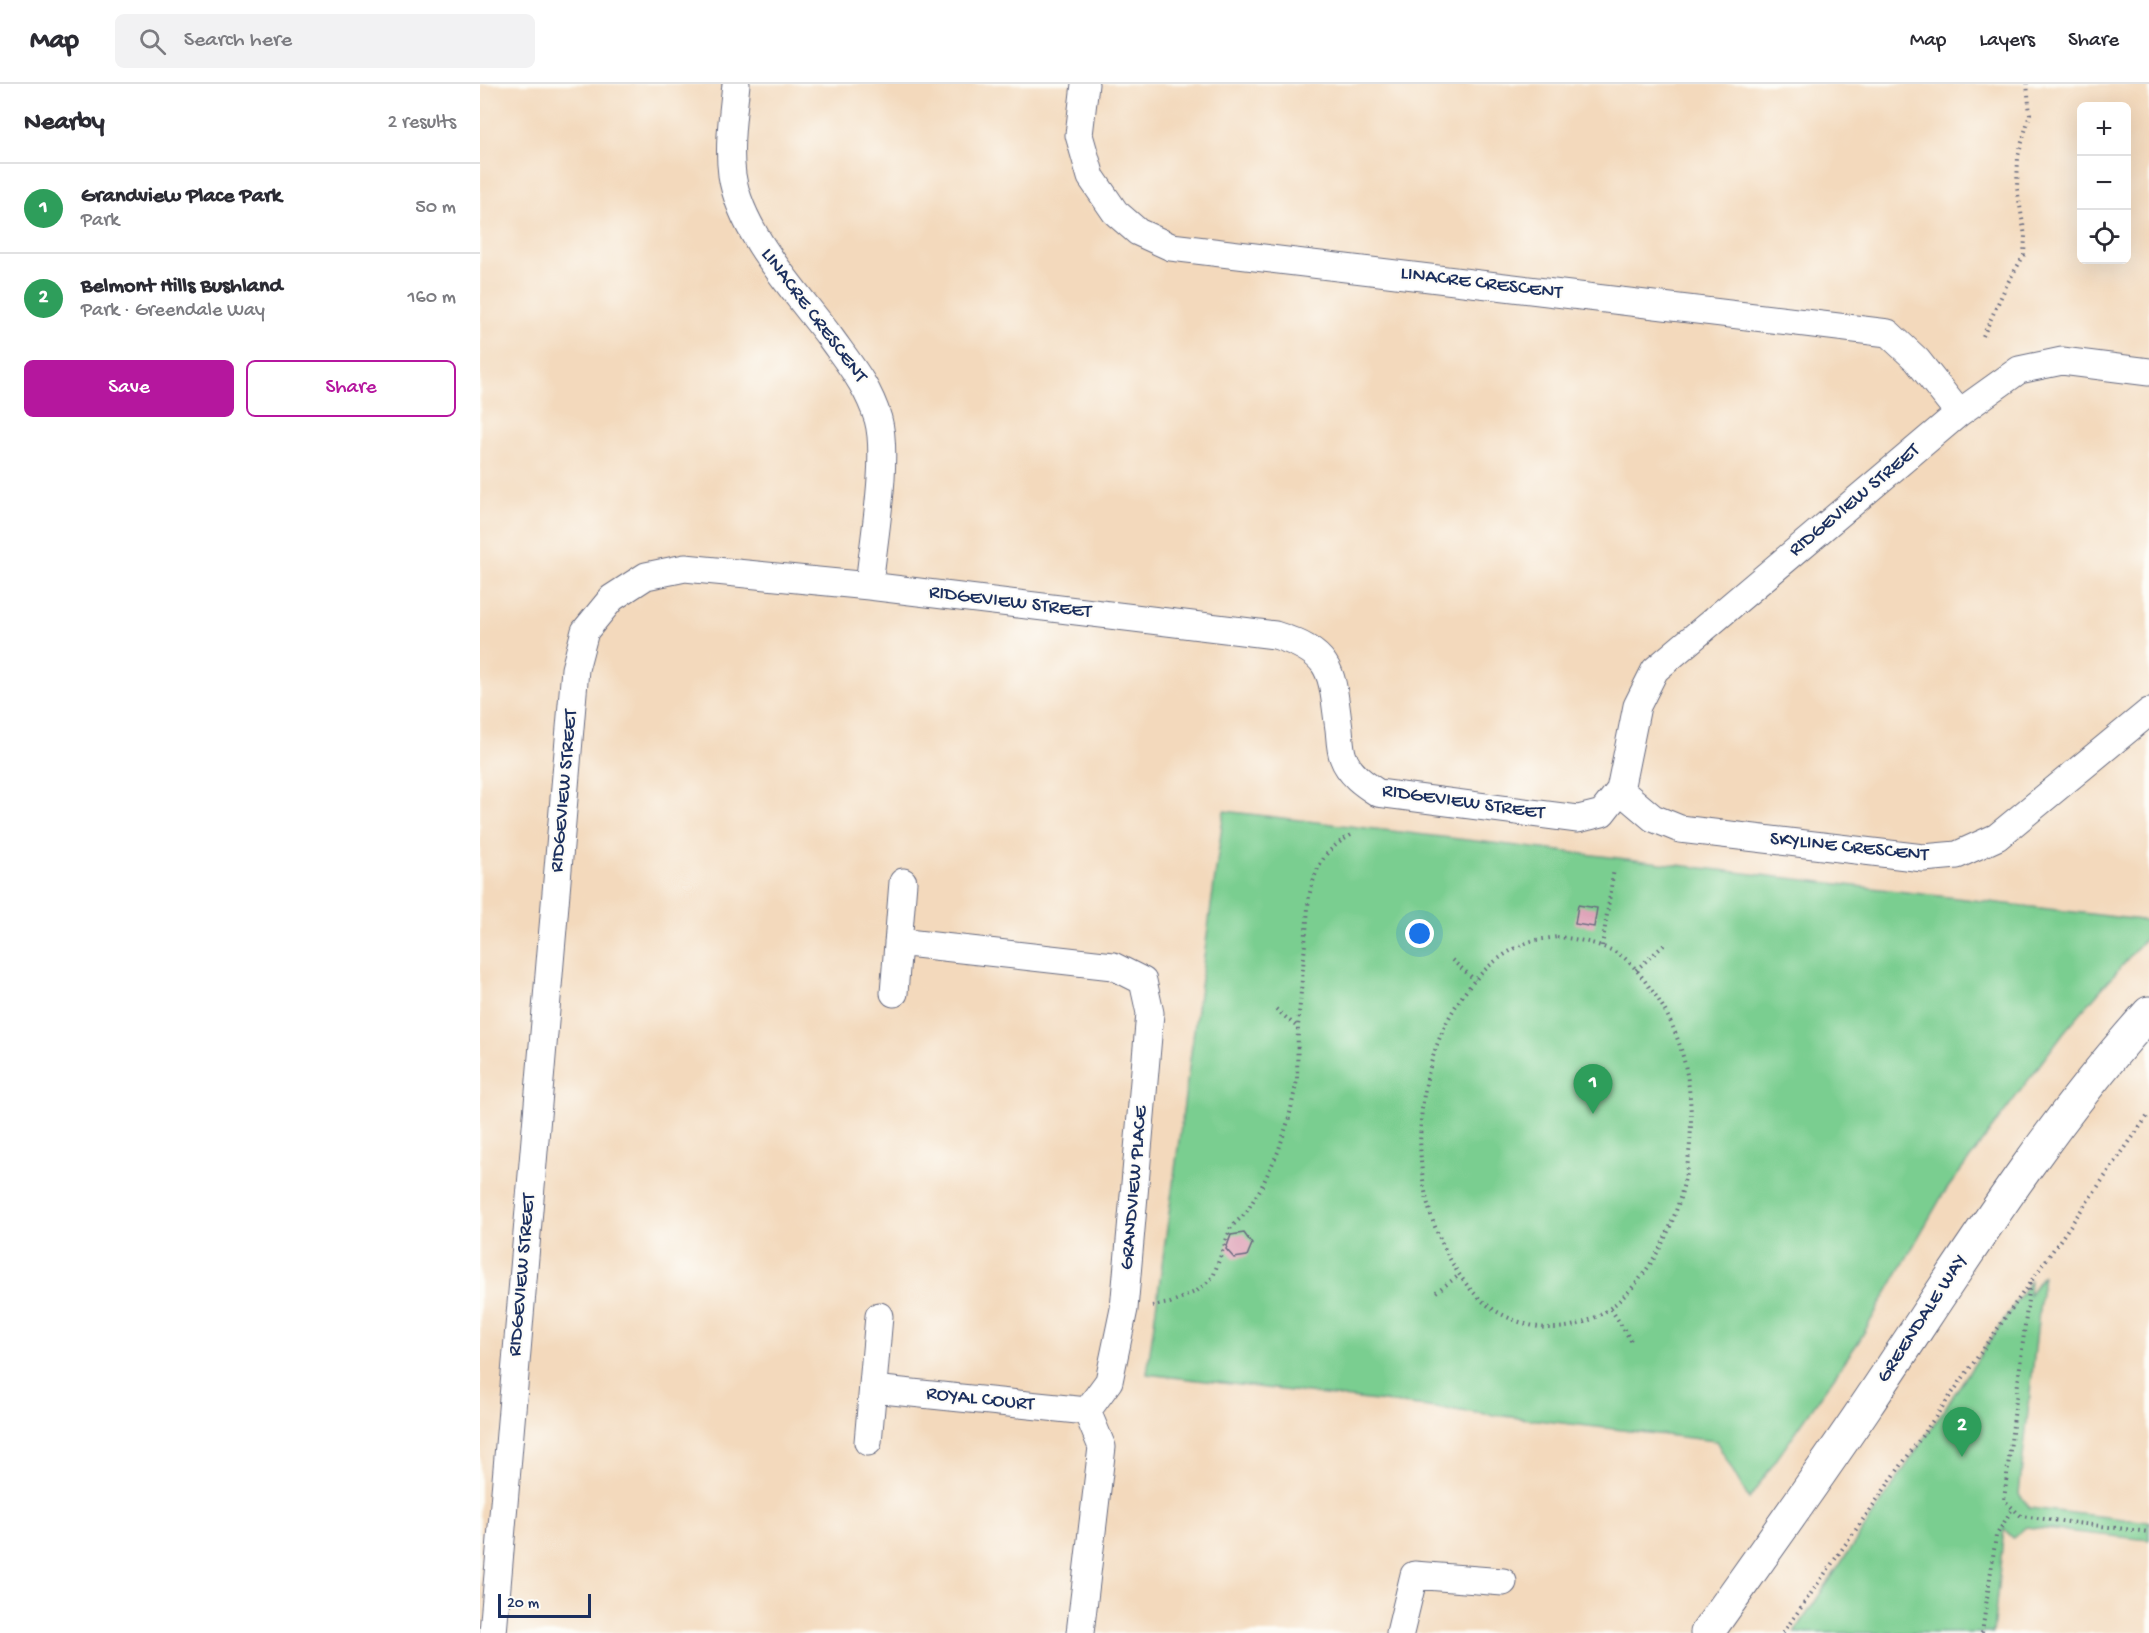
<!DOCTYPE html>
<html lang="en">
<head>
<meta charset="utf-8">
<style>
	:root { --surface:#fff; --page:#f2f2f3; --text:#2b2b33; --muted:#7c7c81; --line:#e1e1e2; --accent:#b5179e }
	body { margin:0; font-family:"Gochi Hand",sans-serif; background:var(--page); color:var(--text) }
	.controls { position:absolute; right:18px; top:18px; display:grid; overflow:hidden; border-radius:9px; box-shadow:0 6px 24px #0002 }
	.controls button { width:54px; height:54px; display:grid; place-items:center; padding:0; border:0; border-bottom:2px solid var(--line); background:var(--surface); color:var(--text); font:30px sans-serif }
	.scale { position:absolute; left:18px; bottom:15px; width:93px; box-sizing:border-box; padding-left:6px; border:3px solid #1b2f5e; border-top:0; font-size:16px; line-height:21px; white-space:nowrap; color:#1b2f5e; -webkit-text-stroke:4px #fdfcf7; paint-order:stroke }
	.you { position:absolute; left:940px; top:850px; width:21px; height:21px; margin:-15px; border:4px solid #fff; border-radius:50%; background:#1a73e8; box-shadow:0 0 0 9px #1a73e833 }
	.badge { display:grid; place-items:center; width:39px; height:39px; border-radius:50%; background:var(--accent); color:#fff; font-size:20px; font-weight:700 }
	.pin { position:absolute; translate:-50% -50px; filter:drop-shadow(0 2px 3px #0008) }
	.pin::after { content:''; position:absolute; top:32px; width:21px; height:18px; background:inherit; clip-path:polygon(0 0,100% 0,50% 100%) }
	.list { margin:0; padding:0; list-style:none }
	h2 { display:flex; justify-content:space-between; align-items:center; height:78px; margin:0; padding:0 24px; font-size:26px }
	h2 small { font-size:20px; font-weight:400; color:var(--muted) }
	.list li { display:grid; grid-template-columns:39px 1fr auto; gap:18px; align-items:center; box-sizing:border-box; height:90px; padding:0 24px; border-top:2px solid var(--line) }
	.list b { display:block; font-size:22px; white-space:nowrap }
	.list p { margin:0; font-size:20px; white-space:nowrap; color:var(--muted) }
	.list em { font-size:20px; font-style:normal; color:var(--muted) }
	.actions { display:flex; gap:12px; padding:18px 24px }
	.actions a { flex:1; padding:14px 0; border:2px solid var(--accent); border-radius:9px; text-align:center; font-size:21px; color:var(--accent) }
	.actions .main { background:var(--accent); color:#fff }
	.icon { flex:none; width:33px; height:33px; fill:none; stroke:currentColor; stroke-width:2; stroke-linecap:round; stroke-linejoin:round }
	.map { position:relative; flex:none; width:1669px; height:1549px; overflow:hidden }
	header { display:flex; align-items:center; gap:36px; box-sizing:border-box; height:84px; padding:0 30px; background:var(--surface); border-bottom:2px solid var(--line) }
	header strong { font-size:28px }
	nav { display:flex; gap:33px; margin-inline-start:auto; font-size:21px }
	.search { width:420px; height:54px; background:var(--page); display:flex; align-items:center; gap:15px; box-sizing:border-box; padding:0 21px; border-radius:9px; color:var(--muted); font-size:22px }
	main { display:flex }
	aside { flex:1; background:var(--surface) }
	.map>svg:first-child { display:block }
	.green { fill:#7ace90; stroke:#4a7e77; stroke-width:1.5 }
	.building { fill:#dfa4b9 }
	.lines { fill:none; stroke-linecap:round; stroke-linejoin:round }
	.minor-casing { stroke:#676a7f; stroke-width:29 }
	.tertiary-casing { stroke:#676a7f; stroke-width:35 }
	.path { stroke:#676a7f; stroke-width:4; stroke-dasharray:1.5 4.5; stroke-linecap:butt }
	.minor { stroke:#fff; stroke-width:27 }
	.tertiary { stroke:#fff; stroke-width:33 }
	.labels { text-anchor:middle; dominant-baseline:central; stroke-width:4.5; stroke-linejoin:round; paint-order:stroke }
	.street-label { font-size:20px; fill:#1b2f5e; stroke:#fdfcf7 }
</style>
</head>
<body>
<header>
<strong>Map</strong>
<div class="search"><svg class="icon" aria-label="search" viewBox="0 0 24 24"><circle cx="10" cy="10" r="6"/><path d="M15 15l6 6"/></svg>Search here</div>
<nav><a>Map</a><a>Layers</a><a>Share</a></nav>
</header>
<main>
<aside>
<h2>Nearby<small>2 results</small></h2>
<ul class="list">
<li><span class="badge" style="background:#2e9e5b">1</span><div><b>Grandview Place Park</b><p>Park</p></div><em>50 m</em></li>
<li><span class="badge" style="background:#2e9e5b">2</span><div><b>Belmont Hills Bushland</b><p>Park · Greendale Way</p></div><em>160 m</em></li>
</ul>
<div class="actions"><a class="main">Save</a><a>Share</a></div>
</aside>
<div class="map">
<svg width="1669" height="1549" viewBox="0 0 1669 1549">
	<rect width="100%" height="100%" fill="#fdfcf7"/>
	<filter id="ink" filterUnits="userSpaceOnUse"><feTurbulence type="fractalNoise" baseFrequency=".0167" numOctaves="2"/><feDisplacementMap in="SourceGraphic" scale="12" xChannelSelector="R" yChannelSelector="G"/><feConvolveMatrix kernelMatrix="1 2 1 2 8 2 1 2 1" color-interpolation-filters="sRGB"/></filter>
	<filter id="wash" filterUnits="userSpaceOnUse"><feTurbulence type="fractalNoise" baseFrequency=".008" numOctaves="4" result="noise"/><feDisplacementMap in="SourceGraphic" scale="24" xChannelSelector="R" yChannelSelector="G"/><feGaussianBlur stdDeviation="1.35" result="paint"/><feColorMatrix in="noise" values="0 0 0 0 0 0 0 0 0 0 0 0 0 0 0 0 0 1.4 0 .05"/><feComposite in="paint" operator="in"/></filter>
	<g filter="url(#wash)">
		<rect width="100%" height="100%" fill="#f3d9bc"/>
		<path class="green" d="M744 727 1669 837V850L1584 948 1462 1112 1379 1257 1269 1415 1236 1357 667 1290Z
			M1563 1191 1539 1410 1550 1424 1669 1438V1456L1546 1443 1533 1454 1524 1445 1513 1549H1314L1550 1197 1549 1211Z"/>
		<g id="blocks">
			<path class="building" d="M1098 821 1117 824 1114 843 1095 840Z
				M764 1149 772 1160 767 1172 754 1174 746 1165 751 1151Z"/>
		</g>
	</g>
	<g filter="url(#ink)">
		<use href="#blocks" fill-opacity="0" stroke="#676a7f" stroke-width="1.5"/>
		<g class="lines">
			<defs>
				<path id="minor" d="M256 0C253 30 248 61 252 91 261 150 315 206 350 253 370 281 388 302 398 335 409 374 393 459 389 502
					M605 0 599 51 611 93 635 128 658 148 691 163 1408 249 1437 276 1479 329
					M1140 706 1173 734 1200 745 1443 774 1477 771 1517 753 1669 628
					M418 858 633 882 663 897 670 929 644 1225 629 1297 607 1327 622 1363 600 1549
					M414 909 423 798
					M393 1305 607 1327
					M388 1358 399 1232
					M13 1549 95 585 105 547 132 514 166 492 205 484 389 502 795 551C856 570 851 590 859 645 860 654 860 665 863 673 869 690 884 700 898 709L1098 735 1122 729 1140 706 1157 622 1175 586 1479 329 1539 286 1582 277 1669 288
					M920 1549 934 1491 1023 1498"/>
				<path id="tertiary" d="M1227 1549C1280 1474 1334 1399 1386 1322 1476 1188 1560 1050 1669 929"/>
			</defs>
			<use href="#minor" class="minor-casing"/>
			<use href="#tertiary" class="tertiary-casing"/>
			<path class="path" d="M1503 252 1527 200 1544 171 1545 152 1537 104 1538 72 1550 30 1547 0
				M1077 853C1099 855 1123 860 1142 872 1153 880 1162 893 1170 904 1236 988 1219 1142 1142 1214 1116 1239 1081 1251 1046 1240 999 1227 976 1192 958 1150 918 1058 945 902 1046 859 1055 855 1067 855 1077 853Z
				M1122 862 1134 785
				M972 876 995 896
				M1156 886 1184 861
				M796 925 817 943
				M1550 1199 1524 1416 1541 1432 1669 1448
				M956 1208 978 1192
				M672 1222 690 1219 717 1207 733 1193 751 1143 765 1130 781 1104 798 1068 809 1034 817 996 818 943 829 812C837 781 843 767 871 751
				M1131 1225 1153 1260
				M1303 1549 1669 1030
				M1502 1549 1516 1452 1532 1425"/>
			<use href="#minor" class="minor"/>
			<use href="#tertiary" class="tertiary"/>
		</g>
	</g>
	<g class="labels">
		<g class="street-label">
			<text transform="translate(1001 200) rotate(7)">LINACRE CRESCENT</text>
			<text transform="translate(333 232) rotate(53)">LINACRE CRESCENT</text>
			<text transform="translate(1375 417) rotate(-40)">RIDGEVIEW STREET</text>
			<text transform="translate(530 519) rotate(7)">RIDGEVIEW STREET</text>
			<text transform="translate(85 707) rotate(-85)">RIDGEVIEW STREET</text>
			<text transform="translate(983 719) rotate(8)">RIDGEVIEW STREET</text>
			<text transform="translate(1369 764) rotate(6)">SKYLINE CRESCENT</text>
			<text transform="translate(655 1104) rotate(-85)">GRANDVIEW PLACE</text>
			<text transform="translate(43 1191) rotate(-85)">RIDGEVIEW STREET</text>
			<text transform="translate(1443 1235) rotate(-57)">GREENDALE WAY</text>
			<text transform="translate(500 1316) rotate(6)">ROYAL COURT</text>
		</g>
	</g>
</svg>
<div class="controls">
<button>+</button>
<button>−</button>
<button><svg class="icon" aria-label="locate" viewBox="0 0 24 24"><circle cx="12" cy="12" r="6"/><path d="M12 2v4M12 18v4M2 12h4M18 12h4"/></svg></button>
</div>
<div class="scale">20 m</div>
<div class="you"></div>
<div class="pin badge" style="left:1113px;top:1030px;background:#2e9e5b">1</div>
<div class="pin badge" style="left:1482px;top:1373px;background:#2e9e5b">2</div>
</div>
</main>
</body>
</html>
